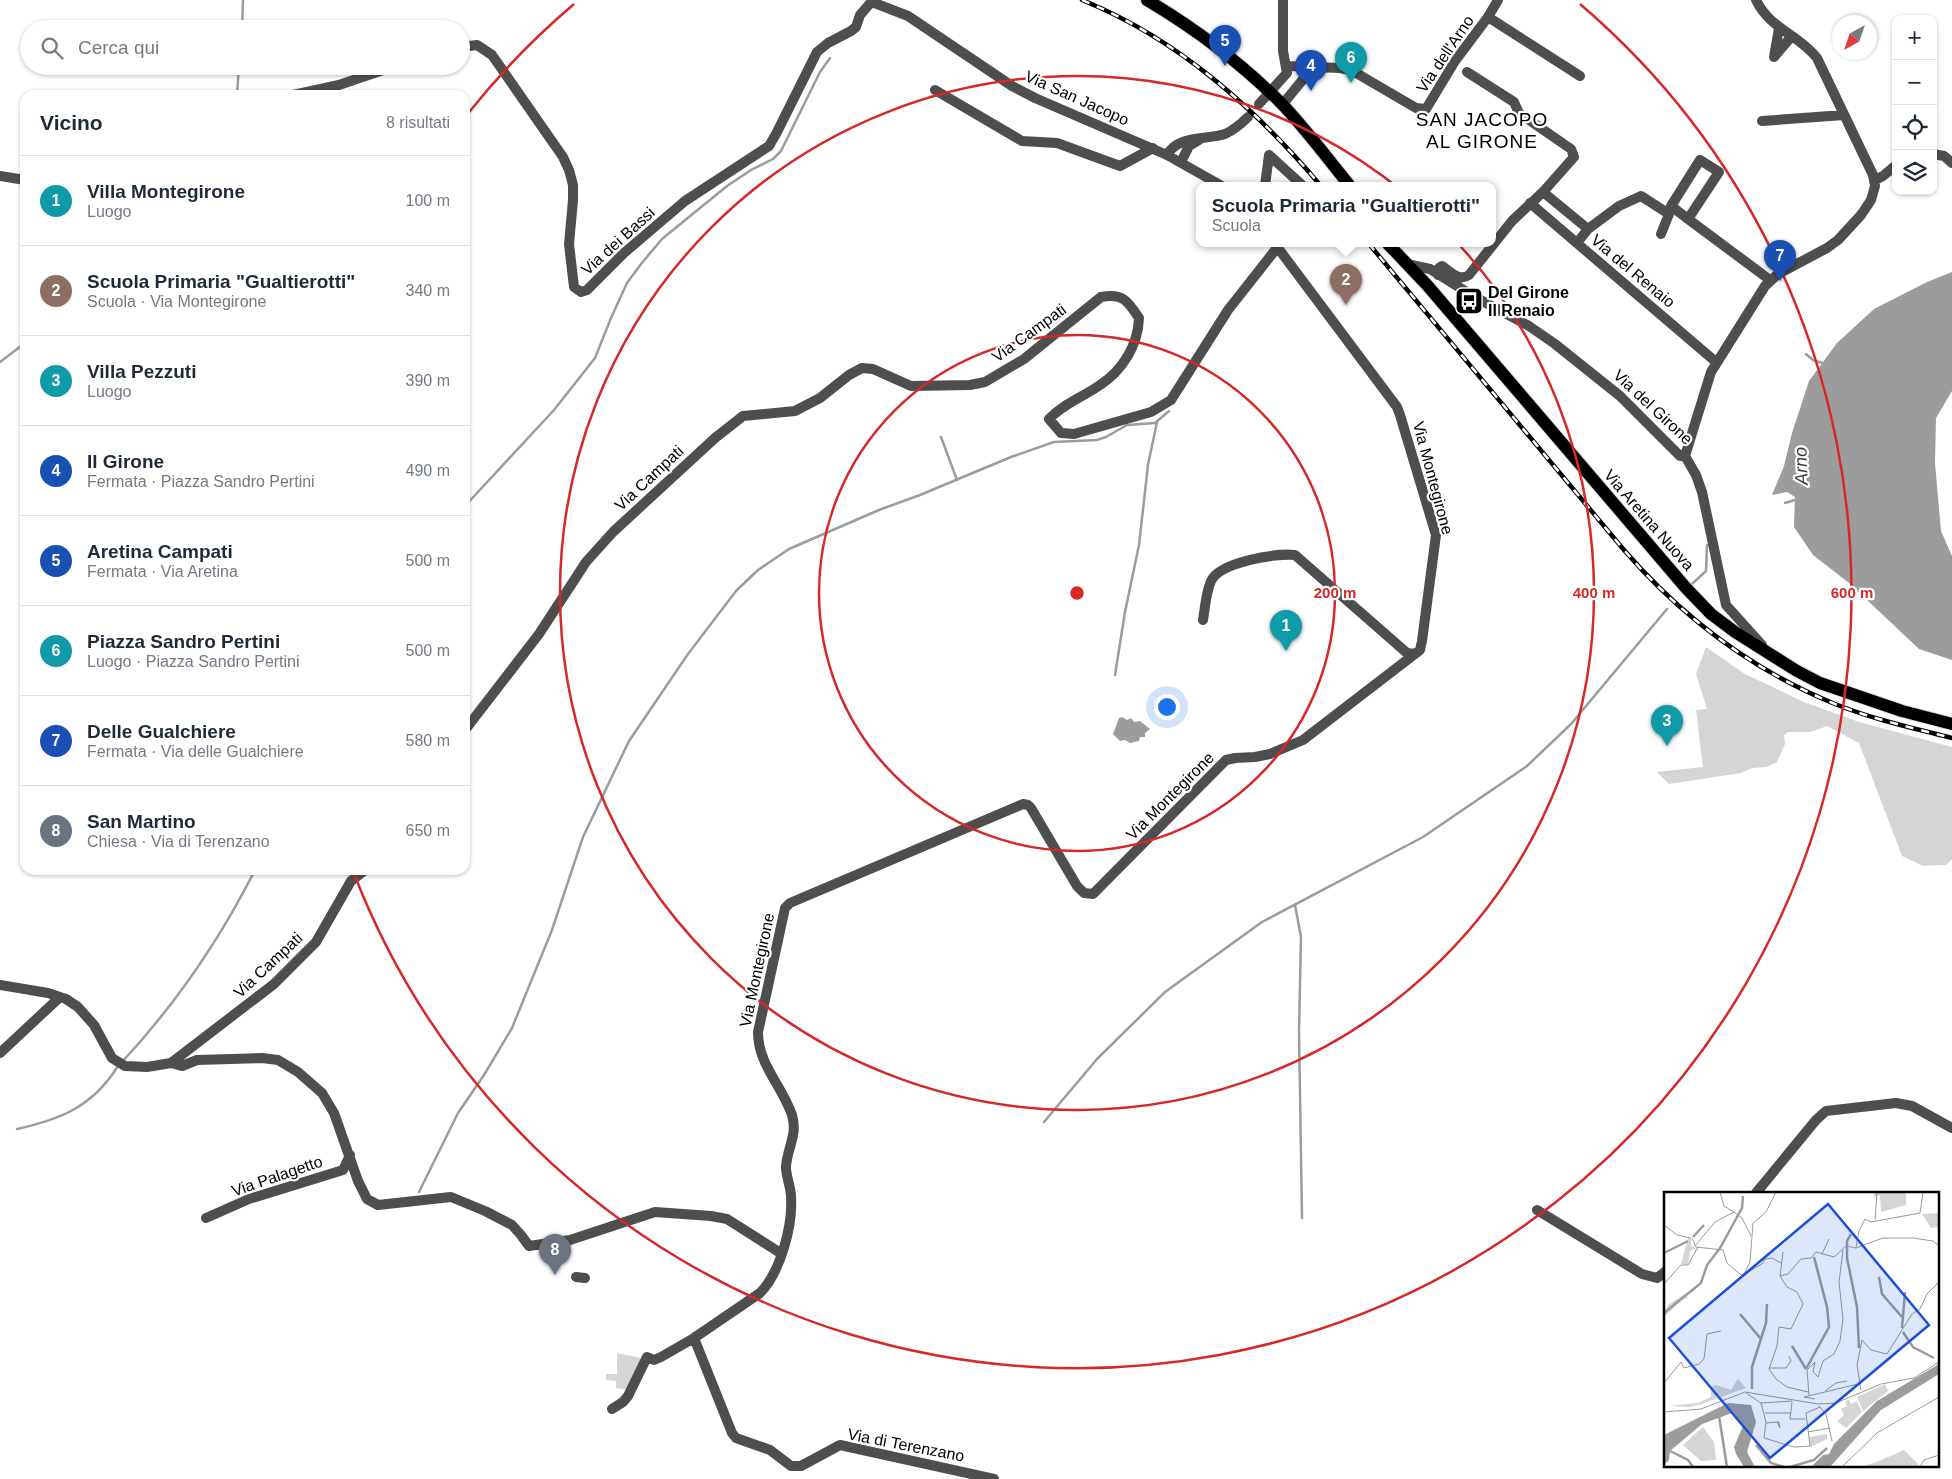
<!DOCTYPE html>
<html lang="it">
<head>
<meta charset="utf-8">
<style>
	:root { --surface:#fff; --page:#f2f2f3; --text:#1f2937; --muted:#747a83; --line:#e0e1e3; --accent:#000 }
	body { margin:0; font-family:Arial,sans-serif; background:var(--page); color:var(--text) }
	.controls { position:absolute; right:15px; top:15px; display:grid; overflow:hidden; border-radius:10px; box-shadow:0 1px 4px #0004 }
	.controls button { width:45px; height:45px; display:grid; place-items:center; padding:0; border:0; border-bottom:1px solid var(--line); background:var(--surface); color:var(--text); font:25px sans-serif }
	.compass { position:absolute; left:1832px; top:15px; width:45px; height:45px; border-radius:50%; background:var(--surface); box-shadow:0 1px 4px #0004; rotate:220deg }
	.you { position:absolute; left:1166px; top:706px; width:18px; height:18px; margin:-12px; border:4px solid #fff; border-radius:50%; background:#1a73e8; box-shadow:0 0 0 8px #1a73e833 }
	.badge { display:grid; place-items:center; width:32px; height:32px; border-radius:50%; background:var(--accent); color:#fff; font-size:16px; font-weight:700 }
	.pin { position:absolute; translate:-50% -41px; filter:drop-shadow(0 1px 2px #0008) }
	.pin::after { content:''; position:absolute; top:26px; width:18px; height:15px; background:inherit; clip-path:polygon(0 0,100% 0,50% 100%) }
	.popup { position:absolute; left:1196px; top:182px; width:300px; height:65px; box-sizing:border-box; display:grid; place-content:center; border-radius:10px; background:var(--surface); filter:drop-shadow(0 1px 4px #0005); font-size:16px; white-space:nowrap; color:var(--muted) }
	.popup b { font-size:19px; color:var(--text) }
	.popup::after { content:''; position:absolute; left:50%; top:100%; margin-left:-10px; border:10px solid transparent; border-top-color:var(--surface) }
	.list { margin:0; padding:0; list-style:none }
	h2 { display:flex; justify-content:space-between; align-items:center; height:65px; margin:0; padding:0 20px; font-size:21px }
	h2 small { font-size:16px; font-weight:400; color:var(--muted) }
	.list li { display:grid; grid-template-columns:32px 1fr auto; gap:15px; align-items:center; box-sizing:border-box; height:90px; padding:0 20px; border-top:1px solid var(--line) }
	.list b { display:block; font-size:19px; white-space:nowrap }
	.list p { margin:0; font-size:16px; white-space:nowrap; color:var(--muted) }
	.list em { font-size:16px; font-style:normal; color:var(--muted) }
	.icon { flex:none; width:28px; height:28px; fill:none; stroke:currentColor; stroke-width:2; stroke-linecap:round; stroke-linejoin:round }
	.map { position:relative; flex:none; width:1952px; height:1479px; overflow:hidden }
	.search { position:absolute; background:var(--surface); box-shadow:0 1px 4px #0004; left:20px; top:20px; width:450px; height:55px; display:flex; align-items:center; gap:12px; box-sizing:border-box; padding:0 18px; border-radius:28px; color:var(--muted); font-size:19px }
	.panel { position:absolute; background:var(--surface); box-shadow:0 1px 4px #0004; left:20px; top:90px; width:450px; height:785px; border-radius:15px }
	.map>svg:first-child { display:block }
	.green { fill:#d5d5d5 }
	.water { fill:#9c9c9c }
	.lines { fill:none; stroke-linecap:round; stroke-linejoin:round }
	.stream { stroke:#9c9c9c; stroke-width:2.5 }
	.major-casing { stroke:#dbdbdb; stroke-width:14 }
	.minor { stroke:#4e4e4e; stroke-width:10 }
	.major { stroke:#000; stroke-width:12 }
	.rail-casing { stroke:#000; stroke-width:4.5 }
	.rail { stroke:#fff; stroke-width:2.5; stroke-dasharray:8; stroke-linecap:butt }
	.ring { fill:none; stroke:#d62828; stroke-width:2.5 }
	.labels { text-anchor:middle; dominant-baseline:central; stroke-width:4.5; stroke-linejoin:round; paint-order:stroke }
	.street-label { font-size:16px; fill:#000; stroke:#fff }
	.poi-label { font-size:16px; font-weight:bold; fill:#000; stroke:#fff; text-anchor:start }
	.water-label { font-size:18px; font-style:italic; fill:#3d3d3d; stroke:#fff }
	.quarter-label { font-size:19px; letter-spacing:1px; fill:#000; stroke:#fff }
	.inset-river { fill:none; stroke:#9c9c9c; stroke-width:2.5 }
	.inset-road { fill:none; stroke:#999; stroke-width:1 }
	.view { fill:#1d4ed8; fill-opacity:0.15; stroke:#1d4ed8; stroke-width:2.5 }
	.inset-edge { fill:none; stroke:#000; stroke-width:2.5 }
	.centre { fill:#d62828; stroke:#fff; stroke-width:2.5 }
	.ring-label { font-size:15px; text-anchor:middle; font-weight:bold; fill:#d62828; stroke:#fff; stroke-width:4.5; stroke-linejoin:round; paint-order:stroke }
</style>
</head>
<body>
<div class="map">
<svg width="1952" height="1479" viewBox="0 0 1952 1479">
	<rect width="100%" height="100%" fill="#fff"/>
	<path class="green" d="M1706 647 1745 674 1804 702 1859 722 1952 747V859L1946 865 1923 866 1902 856 1859 743 1827 726 1811 732H1788L1784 735 1785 744 1777 762 1767 767 1752 768 1741 773 1669 784 1657 772 1703 767 1696 710 1707 709 1696 674Z
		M617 1353 641 1358 627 1390 616 1388V1381L606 1380V1374H617Z"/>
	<path class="water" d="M1952 272V391L1936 418 1935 463 1941 531 1952 556V660L1919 649 1849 583 1813 555 1794 527 1795 497 1787 492 1772 495 1784 466 1792 433 1809 381 1837 343 1874 309 1927 282Z
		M1122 717 1127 720 1131 718 1134 722 1140 721 1150 729 1145 733V737H1140L1139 741 1130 743 1125 740 1120 741 1113 734 1119 718Z"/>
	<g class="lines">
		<path class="stream" d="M242 29 243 0
			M237 95 239 66
			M1806 354 1813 360 1825 364
			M0 362 25 343
			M941 437 957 480
			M1785 503 1798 499
			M465 506 554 410 595 358 611 318 627 283 641 264 662 239 727 186 751 170 773 159 781 151 820 72 830 58
			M1692 584 1706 571 1707 545
			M1115 675 1125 612 1139 545 1148 465 1157 422
			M1295 905 1301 937 1299 1031 1302 1218
			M122 1062C175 1005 220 939 255 870
			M1044 1122 1097 1059 1165 992 1262 922 1423 837 1527 766 1571 724 1667 609
			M17 1129C62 1119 93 1106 118 1066
			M419 1192 458 1113 484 1075 512 1028 552 930 583 837 629 741 688 654 736 591 758 570 789 549 879 510 920 495 1011 457 1054 442 1097 440 1106 437 1127 425 1155 423 1169 411"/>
		<defs>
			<path id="major" d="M1147 0C1196 29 1241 63 1281 103 1306 129 1327 158 1350 186
				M1388 244 1427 285 1686 588 1711 614 1735 632 1797 671 1820 683 1902 711 1952 724"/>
		</defs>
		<use href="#major" class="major-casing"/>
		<path class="minor" d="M872 2 908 16 1012 86 1035 98 1167 155 1222 186
			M1488 17 1580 76
			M461 47 477 45 492 55 563 157 569 170 573 185V200L569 244 574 287 581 292 587 290 624 253 685 201 769 146 776 134 817 52 828 43 851 31 856 27 860 15 873 0
			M1774 57 1779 28
			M1774 57 1791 37
			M1286 66 1340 68 1351 70 1416 108 1426 109 1455 61 1488 17 1498 0
			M935 90 1022 141 1057 143 1120 166 1153 148
			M293 95 339 85 395 66
			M1259 104 1287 73 1283 51V0
			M1282 105 1314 66
			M1762 121 1844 115
			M1933 154 1944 156 1952 163
			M1167 155C1178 135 1206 140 1225 134 1234 130 1241 124 1248 117
			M1269 155 1303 186
			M1181 162 1189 146 1199 140
			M0 176 25 180
			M1875 180 1883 176 1896 165
			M1265 186 1269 155
			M1543 192 1588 229 1577 243
			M1530 203 1716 362
			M1688 219 1671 206 1700 160 1719 172 1688 219 1770 280
			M1588 229 1619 206 1641 196 1669 214 1661 234
			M1407 264 1430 269 1473 296 1529 326 1555 344 1620 396 1680 456H1685L1696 475 1702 492 1726 605 1762 645
			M1438 275 1439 268 1442 266C1451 272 1459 282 1469 275L1512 221 1543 192 1574 157 1571 149 1519 113 1514 102 1467 72
			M1685 456 1711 372 1765 286 1778 274 1827 248 1838 240 1861 215 1871 200 1875 186 1873 175 1817 58C1799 35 1769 28 1756 0
			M1203 620C1205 608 1206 592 1211 581 1220 562 1276 553 1295 555L1407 653 1415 654
			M465 730 539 634 586 562 613 532 715 438 743 416 795 411 820 398 849 375 862 368 873 369 911 386 970 385 985 382 1024 359 1101 297C1123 293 1128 301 1139 318 1138 345 1123 370 1100 385 1083 397 1063 404 1049 419L1061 433 1074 434 1151 412 1171 400 1228 310 1280 244
			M0 985 48 993 66 999 78 1007 94 1025 112 1058 125 1066 147 1067 171 1063 182 1066 197 1060 262 1058 278 1060 298 1072 322 1093 334 1113 358 1181 367 1199 378 1205 451 1197 485 1211 512 1225 521 1235 529 1246 570 1240 655 1212 711 1216 727 1219 782 1254
			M0 1053 60 997
			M171 1063 274 984 316 942 351 881 365 870
			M1756 1193 1816 1120 1826 1111 1896 1103 1912 1106 1952 1128
			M1537 1210 1642 1274 1657 1278 1666 1271
			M206 1218 249 1199 343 1170 350 1155
			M576 1277 585 1278
			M694 1338 732 1433 736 1438 770 1450 791 1466H801L840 1445 994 1479
			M612 1409 623 1402 628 1396 647 1357 654 1360 661 1357 694 1338 760 1293C780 1273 793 1226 791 1197 791 1187 786 1177 786 1167 787 1148 798 1135 792 1115 782 1085 758 1065 758 1032L785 908 790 903 1023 804 1028 805 1031 808 1077 886 1084 893 1093 894 1226 760 1235 758 1255 757 1270 754 1303 740 1420 650 1422 641 1436 535 1400 415 1397 407 1278 248"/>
		<use href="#major" class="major"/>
		<defs>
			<path id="rail" d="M1082 0C1178 39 1255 108 1321 186
				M1369 244 1624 550C1682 617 1752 670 1835 704 1872 719 1913 728 1952 738"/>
		</defs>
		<use href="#rail" class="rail-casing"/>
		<use href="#rail" class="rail"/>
	</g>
	<g class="ring">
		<circle cx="1077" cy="593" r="258"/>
		<circle cx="1077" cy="593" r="517"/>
		<path d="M466 116A775 775 0 0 1 574 4M1580 4A775 775 0 1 1 353 871"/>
	</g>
	<defs>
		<symbol id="bus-square" viewBox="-11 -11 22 22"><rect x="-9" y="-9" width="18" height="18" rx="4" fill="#000" stroke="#fff"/><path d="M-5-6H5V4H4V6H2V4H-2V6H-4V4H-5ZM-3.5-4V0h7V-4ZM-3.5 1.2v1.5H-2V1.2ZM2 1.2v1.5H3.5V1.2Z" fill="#fff"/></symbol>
	</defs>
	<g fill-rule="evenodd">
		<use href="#bus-square" x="1453" y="285" width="32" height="32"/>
	</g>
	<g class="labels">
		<g class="street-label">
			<text transform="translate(1445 54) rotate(-56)">Via dell'Arno</text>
			<text transform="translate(1077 98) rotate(24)">Via San Jacopo</text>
			<text transform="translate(618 241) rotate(-42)">Via dei Bassi</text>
			<text transform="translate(1633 271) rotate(40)">Via del Renaio</text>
			<text transform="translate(1029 333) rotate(-36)">Via Campati</text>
			<text transform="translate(1653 407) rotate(43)">Via del Girone</text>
			<text transform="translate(649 478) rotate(-43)">Via Campati</text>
			<text transform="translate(1433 478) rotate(75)">Via Montegirone</text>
			<text transform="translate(1649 520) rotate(49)">Via Aretina Nuova</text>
			<text transform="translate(1170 796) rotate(-45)">Via Montegirone</text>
			<text transform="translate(268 965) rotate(-43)">Via Campati</text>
			<text transform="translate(757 970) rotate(-78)">Via Montegirone</text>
			<text transform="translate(277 1176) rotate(-19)">Via Palagetto</text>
			<text transform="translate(906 1445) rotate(11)">Via di Terenzano</text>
		</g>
		<g class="poi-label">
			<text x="1488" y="292">Del Girone<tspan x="1488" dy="18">Il Renaio</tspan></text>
		</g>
		<g class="water-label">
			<text transform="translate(1801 466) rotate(-92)">Arno</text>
		</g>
		<g class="quarter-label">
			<text x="1482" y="119">SAN JACOPO<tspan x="1482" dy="22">AL GIRONE</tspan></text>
		</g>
	</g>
	<g transform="translate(1664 1192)">
		<rect width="275" height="275" fill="#fff"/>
		<path d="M211 0H242V13L217 20 216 3 209 6ZM275 21V35L267 36 258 22ZM24 46 27 47V54L32 56 26 59 24 73 17 72ZM22 101 24 107 20 106 0 125 4 113ZM76 183 74 187 82 196 35 213 26 215 5 214 34 211 47 205V195L52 193 67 198ZM221 192 224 199 199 219 193 205ZM185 208 187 212 193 209 198 220 182 236 173 229 180 223 177 217 183 214 181 209ZM39 235 50 250 52 268 37 269 19 253ZM163 242V247L147 255 145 245ZM240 258 257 275H197L215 269Z" fill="#d5d5d5"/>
		<path d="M275 172V182L217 218 166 275H147L159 263 165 262 170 252 213 209ZM64 211 87 213 92 230 83 260 91 275H80L72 262 70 255 79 234 68 221 38 232 6 259 5 268 0 273V243Z" fill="#9c9c9c"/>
		<path class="inset-river" d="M187 42 183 49V66L193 115 195 156M29 45 40 33M0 61 24 49M215 85 218 102 238 125M0 121 37 91 43 73 56 56 78 16 79 4M76 122 97 147M238 136 241 100M239 140 249 155 270 166M128 154 142 177M142 177 165 135 163 115 150 65M88 197V175L102 131 103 112M55 224 63 275M92 253 107 271 120 275M6 259 24 268 29 275M126 275 150 268 163 256"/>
		<path class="inset-road" d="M56 0 60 14 70 20M211 28 213 0M0 33 13 43 27 46M28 46 32 55 59 58 63 71 77 83 80 82M31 54 51 30 70 20 78 26 87 44M192 55 195 39 201 27 207 30 256 21 259 0M158 62 165 47M80 82 86 70 89 31 102 20 112 0M80 82 98 72 101 67 108 66 117 71M116 84 124 82 137 67 147 66 152 60 170 65 182 54 192 56 219 46H249L269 49 275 54M116 84 123 95 133 100 139 112 127 137 115 135 113 154 105 177 112 187 123 195 144 200M116 84 119 60M0 92 17 73H24L34 55M105 176H122L127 169 125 164M0 191 17 170 20 176 35 172 40 167 43 142 57 139M197 198 193 173 198 148 207 158 223 162 248 122 256 117 263 102 275 90M161 199 172 191 183 189M82 201 97 211 128 209M145 203 143 178 151 170 149 180 154 185 159 169 170 162 176 149 179 127 175 90 179 58M151 207 140 205 194 192M128 210 126 227H141M97 211 102 230 100 246M155 214 162 222 168 249M0 220 37 217 81 200 154 212 172 211 217 192 250 186 275 170M101 221H127M102 231 113 230 116 236 115 230H113M144 240 166 236M100 246 130 255 146 254 142 221 156 215M178 275 213 241 275 205M256 275 260 268 275 263"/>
		<path class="view" d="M164 12 265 133 106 266 5 146Z"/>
		<rect width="275" height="275" class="inset-edge"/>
	</g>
	<circle cx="1077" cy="593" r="8" class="centre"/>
	<g class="ring-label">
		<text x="1335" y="598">200 m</text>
		<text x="1594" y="598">400 m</text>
		<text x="1852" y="598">600 m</text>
	</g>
</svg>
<div class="controls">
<button>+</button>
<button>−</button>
<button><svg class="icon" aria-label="locate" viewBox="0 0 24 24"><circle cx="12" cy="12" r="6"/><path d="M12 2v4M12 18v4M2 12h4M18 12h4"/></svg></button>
<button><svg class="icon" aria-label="layers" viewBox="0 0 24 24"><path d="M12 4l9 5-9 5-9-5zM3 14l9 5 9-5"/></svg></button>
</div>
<svg class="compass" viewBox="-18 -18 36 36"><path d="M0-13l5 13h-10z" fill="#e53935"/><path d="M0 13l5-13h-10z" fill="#747a83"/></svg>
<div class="you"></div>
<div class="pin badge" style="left:1286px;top:651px;background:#0f9aa8">1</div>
<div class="pin badge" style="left:1346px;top:305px;background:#8d6e63">2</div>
<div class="popup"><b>Scuola Primaria &quot;Gualtierotti&quot;</b>Scuola</div>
<div class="pin badge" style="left:1667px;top:746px;background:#0f9aa8">3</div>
<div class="pin badge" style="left:1311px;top:91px;background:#1a4fb4">4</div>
<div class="pin badge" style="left:1225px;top:66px;background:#1a4fb4">5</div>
<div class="pin badge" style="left:1351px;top:83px;background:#0f9aa8">6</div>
<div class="pin badge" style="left:1780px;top:281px;background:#1a4fb4">7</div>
<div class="pin badge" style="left:555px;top:1275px;background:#6b7280">8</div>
<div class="search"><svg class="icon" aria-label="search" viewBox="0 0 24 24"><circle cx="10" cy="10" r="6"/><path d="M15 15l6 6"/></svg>Cerca qui</div>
<section class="panel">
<h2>Vicino<small>8 risultati</small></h2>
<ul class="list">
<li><span class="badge" style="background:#0f9aa8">1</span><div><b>Villa Montegirone</b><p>Luogo</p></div><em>100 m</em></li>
<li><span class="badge" style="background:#8d6e63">2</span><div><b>Scuola Primaria &quot;Gualtierotti&quot;</b><p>Scuola · Via Montegirone</p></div><em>340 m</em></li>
<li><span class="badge" style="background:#0f9aa8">3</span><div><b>Villa Pezzuti</b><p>Luogo</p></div><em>390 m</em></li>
<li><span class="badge" style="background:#1a4fb4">4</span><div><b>Il Girone</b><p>Fermata · Piazza Sandro Pertini</p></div><em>490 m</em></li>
<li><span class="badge" style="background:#1a4fb4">5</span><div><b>Aretina Campati</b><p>Fermata · Via Aretina</p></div><em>500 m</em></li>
<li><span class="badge" style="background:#0f9aa8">6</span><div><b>Piazza Sandro Pertini</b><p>Luogo · Piazza Sandro Pertini</p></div><em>500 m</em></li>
<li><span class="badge" style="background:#1a4fb4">7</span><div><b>Delle Gualchiere</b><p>Fermata · Via delle Gualchiere</p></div><em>580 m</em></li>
<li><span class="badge" style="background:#6b7280">8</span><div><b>San Martino</b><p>Chiesa · Via di Terenzano</p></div><em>650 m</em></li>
</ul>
</section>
</div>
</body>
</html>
